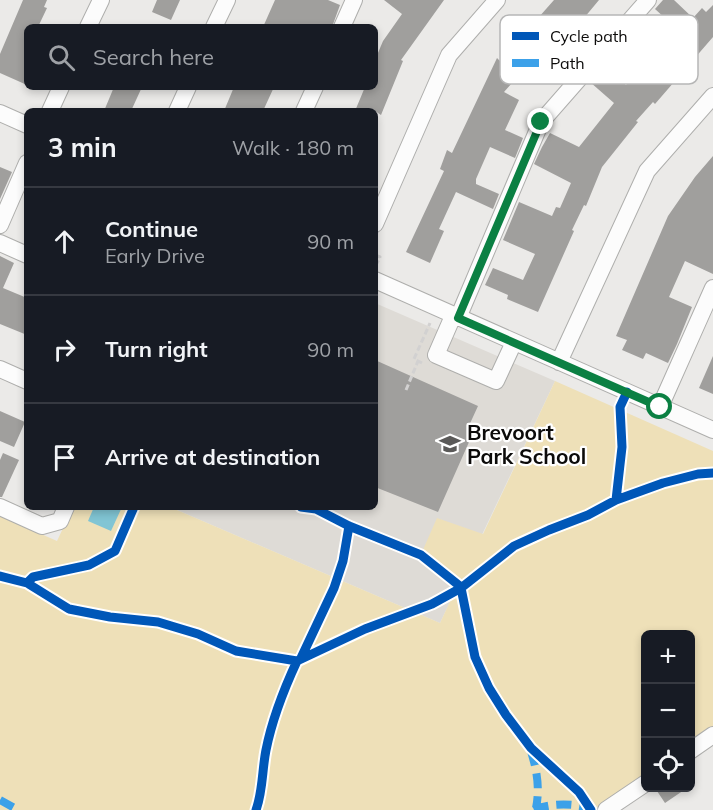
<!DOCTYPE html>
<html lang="en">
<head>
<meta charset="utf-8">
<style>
	:root { --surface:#171b24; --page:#20242c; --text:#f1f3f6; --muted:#9ea1a6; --line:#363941 }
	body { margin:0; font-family:Mulish,sans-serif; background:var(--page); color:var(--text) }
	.controls { position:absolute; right:18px; bottom:18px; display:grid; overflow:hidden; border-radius:9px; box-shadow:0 3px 9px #0003 }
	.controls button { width:54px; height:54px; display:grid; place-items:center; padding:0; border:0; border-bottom:2px solid var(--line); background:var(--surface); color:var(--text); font:30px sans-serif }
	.stop { position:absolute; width:18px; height:18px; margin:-14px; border:4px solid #0b8043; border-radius:50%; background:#fff }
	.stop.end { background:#0b8043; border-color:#fff; box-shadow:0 2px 6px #0008 }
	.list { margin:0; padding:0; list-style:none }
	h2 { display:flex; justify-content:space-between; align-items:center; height:78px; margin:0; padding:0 24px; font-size:26px }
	h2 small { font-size:20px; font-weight:400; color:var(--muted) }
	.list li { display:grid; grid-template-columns:39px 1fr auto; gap:18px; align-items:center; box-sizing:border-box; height:108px; padding:0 24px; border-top:2px solid var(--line) }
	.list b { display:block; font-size:22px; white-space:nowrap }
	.list p { margin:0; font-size:20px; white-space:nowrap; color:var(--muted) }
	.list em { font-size:20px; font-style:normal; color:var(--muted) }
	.icon { flex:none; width:33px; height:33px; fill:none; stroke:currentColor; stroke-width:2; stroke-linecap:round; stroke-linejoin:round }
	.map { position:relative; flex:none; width:713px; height:810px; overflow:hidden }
	.search { position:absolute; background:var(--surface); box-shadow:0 3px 9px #0003; left:24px; top:24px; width:354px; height:66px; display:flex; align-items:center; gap:15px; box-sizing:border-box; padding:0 21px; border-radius:9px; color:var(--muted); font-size:22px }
	.panel { position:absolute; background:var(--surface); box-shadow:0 3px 9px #0003; left:24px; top:108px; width:354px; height:402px; border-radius:9px }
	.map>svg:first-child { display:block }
	.built { fill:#dedbd6 }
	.green { fill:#eee0b8 }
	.water { fill:#81c5d4 }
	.building { fill:#a09f9d }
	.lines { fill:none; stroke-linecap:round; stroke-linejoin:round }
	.minor-casing { stroke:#aeaeac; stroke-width:18 }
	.path { stroke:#d2d1d1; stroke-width:3; stroke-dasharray:6 3; stroke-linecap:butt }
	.minor { stroke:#fcfcfc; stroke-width:16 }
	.quiet { stroke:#3ca1e9; stroke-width:8; stroke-dasharray:15 8; stroke-linecap:butt }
	.cycleway-casing { stroke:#fff; stroke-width:13 }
	.cycleway { stroke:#0057b8; stroke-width:9 }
	.route { stroke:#0b8043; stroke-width:8 }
	.labels { text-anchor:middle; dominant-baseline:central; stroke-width:4.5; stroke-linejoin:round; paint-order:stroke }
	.poi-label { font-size:21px; font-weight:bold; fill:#0c0b0a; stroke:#fff; text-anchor:start }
	.key { fill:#fff; stroke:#b6b6b6; stroke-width:1.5 }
	.key-label { font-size:16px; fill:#0c0b0a }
</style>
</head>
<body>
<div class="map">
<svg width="713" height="810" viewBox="0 0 713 810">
	<rect width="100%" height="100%" fill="#ebeae8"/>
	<path class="built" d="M375 303 555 381 440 623 170 507H375Z"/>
	<path class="green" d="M555 381 713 451V727L691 742 690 634H646L645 774 593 810H0V516L57 541 73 507H170L440 623 460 580 422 552 437 518 483 534Z"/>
	<path class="water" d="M94 507H122L111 531 88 521Z"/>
	<path class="building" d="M23 0H47L44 7 47 8 38 27H27V85L0 73V54Z
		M157 0H180L171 20 152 12Z
		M275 0H328L340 5 332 27H263Z
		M384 0H444L401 60 403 61 381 115 375 111H355L365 87H375V60L383 41 402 14Z
		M554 0H599L549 60 540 51 504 92 519 100 505 130 523 138 515 158 490 147 476 179V184L499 194 493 209 456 192 439 229 444 231 430 263 406 252 444 171 440 169 447 150 452 153 497 58 500 61Z
		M663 0H674L693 18 702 8 706 12 713 5V37L655 104 653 102 636 121 638 122 602 167 586 206 584 205 572 230 574 231 538 312 507 299 508 295 485 285 493 268 523 280 535 254 503 240 519 202 552 216 556 207 560 208 571 183 534 164 542 147 550 133 579 147 614 103 590 82 604 66 626 85 677 29 655 9Z
		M114 87H142L131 111H104Z
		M234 87H274L263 111H224Z
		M713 156V274L685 261 669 297 692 307 677 344 668 363 646 353 643 359 622 350 627 340 616 336 668 216 695 177Z
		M0 167 12 172 0 199Z
		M0 256 14 263 3 288 27 298V335L0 324Z
		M713 356V394L699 388Z
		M375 360 478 406 467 430 473 433 438 512 375 487Z
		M0 411 25 422 14 447 0 441Z
		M3 453 19 460 2 497H0V460Z
		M655 788H687L665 803Z"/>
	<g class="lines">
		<defs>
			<path id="minor" d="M88 27 101 0
				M214 27 227 0
				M342 27 354 0
				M50 111 61 87
				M177 111 188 87
				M304 111 315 87
				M0 113 27 125
				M375 224 449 55 497 0
				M0 225 27 163
				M0 243 27 255
				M375 280 713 430
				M453 316 436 355 496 381 514 342
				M458 318 541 122 648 0
				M559 362 647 171 713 96
				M0 369 27 381
				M660 407 713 288
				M0 507 42 526 60 521 66 507
				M690 751 713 735
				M606 810 646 783"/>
		</defs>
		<use href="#minor" class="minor-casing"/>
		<path class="path" d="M375 255 380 257 376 265
			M422 363 414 359 430 323
			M406 390 418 361"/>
		<use href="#minor" class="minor"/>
		<path class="quiet" d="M531 751C537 771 540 788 536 808
			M0 800 18 810
			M534 810C550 803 572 803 589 808"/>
		<defs>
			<path id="cycleway" d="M616 500 622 447 620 407 627 392
				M301 507 316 509 349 526 421 555 461 587
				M0 576 27 583 69 609 110 617 158 622 198 634 236 651 297 661 365 629 432 604 461 588 514 546 549 530 588 515 616 500 663 483 698 474 713 473
				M27 583 33 577 89 565 115 551 134 507
				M461 588 475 657 489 688 506 715 531 748 579 792 591 810
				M301 658 334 588 343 561 349 526
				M256 810C263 791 262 770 266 750 272 720 284 689 297 661"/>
		</defs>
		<use href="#cycleway" class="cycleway-casing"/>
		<use href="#cycleway" class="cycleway"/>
	</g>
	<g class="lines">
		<path class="route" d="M541 122 458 318 660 407"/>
	</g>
	<defs>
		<symbol id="school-bare" viewBox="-9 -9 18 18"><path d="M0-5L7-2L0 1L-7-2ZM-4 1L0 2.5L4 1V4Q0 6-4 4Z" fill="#5a5958" stroke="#fff" stroke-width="2.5" paint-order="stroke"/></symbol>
	</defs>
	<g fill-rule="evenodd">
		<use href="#school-bare" x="435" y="429" width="30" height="30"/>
	</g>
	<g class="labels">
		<g class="poi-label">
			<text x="467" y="432">Brevoort<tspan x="467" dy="24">Park School</tspan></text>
		</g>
	</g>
	<rect x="500" y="15" width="198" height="69" rx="9" class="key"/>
	<rect x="512" y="32" width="27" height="8" fill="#0057b8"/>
	<rect x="512" y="59" width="27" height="8" fill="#3ca1e9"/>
	<g class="key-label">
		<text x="550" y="42">Cycle path</text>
		<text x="550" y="69">Path</text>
	</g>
</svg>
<div class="controls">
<button>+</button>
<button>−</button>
<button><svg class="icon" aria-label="locate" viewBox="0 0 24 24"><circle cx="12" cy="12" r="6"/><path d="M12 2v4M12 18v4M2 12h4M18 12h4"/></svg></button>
</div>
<div class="stop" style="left:660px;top:407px"></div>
<div class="stop end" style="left:541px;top:122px"></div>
<div class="search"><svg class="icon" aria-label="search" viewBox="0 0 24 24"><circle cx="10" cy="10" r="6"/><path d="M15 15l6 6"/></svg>Search here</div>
<section class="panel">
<h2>3 min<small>Walk · 180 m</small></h2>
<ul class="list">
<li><svg class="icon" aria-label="ahead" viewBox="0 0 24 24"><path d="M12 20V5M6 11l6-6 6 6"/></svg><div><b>Continue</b><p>Early Drive</p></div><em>90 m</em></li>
<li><svg class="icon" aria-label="right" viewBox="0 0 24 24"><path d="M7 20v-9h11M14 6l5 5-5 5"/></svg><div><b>Turn right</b></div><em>90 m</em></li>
<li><svg class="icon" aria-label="arrive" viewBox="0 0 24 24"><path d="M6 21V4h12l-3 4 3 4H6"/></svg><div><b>Arrive at destination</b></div></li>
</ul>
</section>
</div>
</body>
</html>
